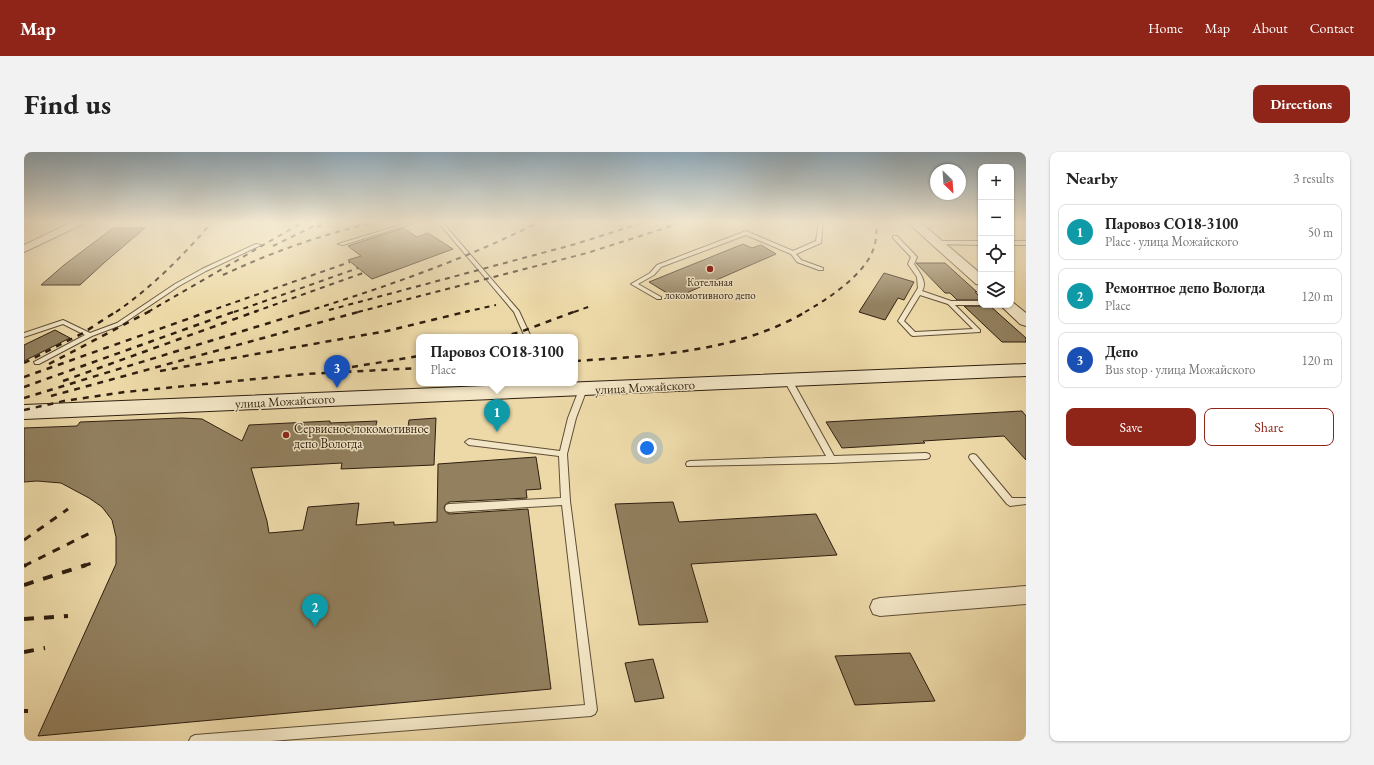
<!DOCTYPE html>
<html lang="en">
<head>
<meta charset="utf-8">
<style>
	:root { --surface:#fff; --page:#f2f2f2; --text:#222; --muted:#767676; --line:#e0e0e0; --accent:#8f2418 }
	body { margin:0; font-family:"EB Garamond",serif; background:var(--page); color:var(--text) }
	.controls { position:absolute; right:12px; top:12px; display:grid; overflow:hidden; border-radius:8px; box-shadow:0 1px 3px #0004 }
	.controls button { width:36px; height:36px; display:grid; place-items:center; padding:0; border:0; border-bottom:1px solid var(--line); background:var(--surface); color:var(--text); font:20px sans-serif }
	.compass { position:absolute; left:906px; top:12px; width:36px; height:36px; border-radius:50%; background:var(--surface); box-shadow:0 1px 3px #0004; rotate:155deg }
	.you { position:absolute; left:623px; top:296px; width:14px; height:14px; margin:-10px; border:3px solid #fff; border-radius:50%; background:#1a73e8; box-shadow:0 0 0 6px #1a73e833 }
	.badge { display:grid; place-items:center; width:26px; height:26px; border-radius:50%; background:var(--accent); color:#fff; font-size:13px; font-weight:700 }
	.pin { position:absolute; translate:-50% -33px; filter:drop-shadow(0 1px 2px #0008) }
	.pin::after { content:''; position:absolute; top:21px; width:14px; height:12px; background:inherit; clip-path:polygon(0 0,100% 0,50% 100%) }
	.popup { position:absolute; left:392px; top:182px; width:162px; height:52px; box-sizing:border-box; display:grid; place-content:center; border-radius:8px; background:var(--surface); filter:drop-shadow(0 1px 3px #0005); font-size:13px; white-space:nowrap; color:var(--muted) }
	.popup b { font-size:15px; color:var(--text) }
	.popup::after { content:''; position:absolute; left:50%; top:100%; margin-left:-8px; border:8px solid transparent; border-top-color:var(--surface) }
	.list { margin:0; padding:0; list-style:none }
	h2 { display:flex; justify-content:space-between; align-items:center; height:52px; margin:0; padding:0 16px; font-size:17px }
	h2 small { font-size:13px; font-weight:400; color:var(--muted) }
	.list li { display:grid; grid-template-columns:26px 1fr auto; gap:12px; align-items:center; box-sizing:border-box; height:56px; margin:0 8px 8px; padding:0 8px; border:1px solid var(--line); border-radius:8px }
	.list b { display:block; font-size:15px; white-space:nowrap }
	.list p { margin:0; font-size:13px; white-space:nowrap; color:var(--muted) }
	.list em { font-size:13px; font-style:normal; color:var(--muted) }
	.actions { display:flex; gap:8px; padding:12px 16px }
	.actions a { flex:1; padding:9px 0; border:1px solid var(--accent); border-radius:8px; text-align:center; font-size:14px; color:var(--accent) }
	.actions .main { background:var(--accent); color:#fff }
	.icon { flex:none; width:22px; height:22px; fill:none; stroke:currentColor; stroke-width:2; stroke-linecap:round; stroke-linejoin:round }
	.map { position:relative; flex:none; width:1002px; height:589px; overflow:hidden; border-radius:8px }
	header { display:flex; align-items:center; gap:24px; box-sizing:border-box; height:56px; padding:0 20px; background:var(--accent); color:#fff }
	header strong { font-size:19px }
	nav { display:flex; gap:22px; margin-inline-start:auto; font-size:14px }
	.intro { display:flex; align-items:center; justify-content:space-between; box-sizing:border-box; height:96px; padding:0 24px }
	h1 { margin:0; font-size:28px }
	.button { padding:10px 18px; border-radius:8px; background:var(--accent); color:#fff; font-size:14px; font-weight:700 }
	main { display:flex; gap:24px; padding:0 24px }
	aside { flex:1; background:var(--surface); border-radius:8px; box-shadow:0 1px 3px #0004 }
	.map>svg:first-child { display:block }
	.building { fill:#92805f; stroke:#2f1f10 }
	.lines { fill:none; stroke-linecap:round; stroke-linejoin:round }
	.service-casing { stroke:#5e4e36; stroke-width:2 }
	.minor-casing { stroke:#5e4e36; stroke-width:2 }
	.tertiary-casing { stroke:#5e4e36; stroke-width:2 }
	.secondary-casing { stroke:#2f1f10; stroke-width:2 }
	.service { fill:#f3e6c6; fill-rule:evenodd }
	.minor { fill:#f3e6c6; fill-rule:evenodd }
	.tertiary { fill:#f3e6c6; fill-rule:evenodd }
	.secondary { fill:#f3e6c6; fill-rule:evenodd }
	.rail-far3 { stroke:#2f1f10; stroke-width:2; stroke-dasharray:5 5; stroke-linecap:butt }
	.rail-far2 { stroke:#2f1f10; stroke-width:2.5; stroke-dasharray:6 6; stroke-linecap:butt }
	.rail-far1 { stroke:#2f1f10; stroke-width:3; stroke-dasharray:8 8; stroke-linecap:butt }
	.rail { stroke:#2f1f10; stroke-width:4; stroke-dasharray:10 10; stroke-linecap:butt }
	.poi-dot { fill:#8f2418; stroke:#f3e6c6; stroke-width:1.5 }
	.labels { text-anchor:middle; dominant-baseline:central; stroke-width:3; stroke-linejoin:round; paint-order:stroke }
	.far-poi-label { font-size:11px; fill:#2f1f10; stroke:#f3e6c6 }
	.street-label { font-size:13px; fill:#2f1f10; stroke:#f3e6c6 }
	.poi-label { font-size:13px; fill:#2f1f10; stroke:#f3e6c6; text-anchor:start }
</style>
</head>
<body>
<header>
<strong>Map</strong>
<nav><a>Home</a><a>Map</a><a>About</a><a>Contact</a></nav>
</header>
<div class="intro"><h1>Find us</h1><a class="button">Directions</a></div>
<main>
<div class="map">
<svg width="1002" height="589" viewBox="0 0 1002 589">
	<rect width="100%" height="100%" fill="#edd9a8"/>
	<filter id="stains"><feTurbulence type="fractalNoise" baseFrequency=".005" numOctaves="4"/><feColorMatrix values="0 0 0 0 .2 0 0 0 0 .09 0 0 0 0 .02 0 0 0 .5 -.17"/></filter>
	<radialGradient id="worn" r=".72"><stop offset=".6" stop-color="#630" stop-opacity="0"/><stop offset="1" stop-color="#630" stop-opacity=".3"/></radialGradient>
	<path class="building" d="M89 76H121L81 110 56 133H17L40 113Z
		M379 76 393 85 404 81 429 97 348 127 324 108 337 104 324 94Z
		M719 92 728 96 737 93 752 102 651 146 625 130Z
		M892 111H921L953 140H951L957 146V148H933L926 141H921Z
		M860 121 890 130 880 148 874 146 861 168 835 160Z
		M958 153H965L1002 186V190H978L940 154H957Z
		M31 178 46 186 0 209V193Z
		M998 259 1002 264V308L980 284 899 289 901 291 818 296 802 270Z
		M158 266 178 267 218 289 225 273 306 269V271L353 269 351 277 384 275 385 268 412 266 410 313 317 317 318 311 227 316 243 369 245 381 279 378 284 355 335 351 332 373 370 370V373L413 370 414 312 512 305 517 337 502 338 503 346 425 350 421 353 420 356 422 360 425 362 504 357 527 537 14 584 92 412V385L88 368 78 355 65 346 37 331 13 329 0 330V276L53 274 56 270Z
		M649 350 655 370 792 362 813 403 667 412 684 470 615 473 591 352Z
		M886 501 911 549 831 553 811 504Z
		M629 507 640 546 611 550 601 511Z"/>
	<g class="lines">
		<defs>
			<path id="service" d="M387 70H393L319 93 314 92Z
				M414 70H418L495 159 507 185H501L490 160Z
				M795 70H799L797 91 772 102 777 108 799 116V118H795L773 110 767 102 722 83 637 115 630 123 614 132 637 145V147H633L607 132 626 121 633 113 722 79 769 99 792 89Z
				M869 84H873L893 105 890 112C895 120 904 130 898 139L927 149H957V153H931L956 178V180L889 184 887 183 875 170 874 169 894 136 893 125 884 112 887 105 869 86ZM896 143 924 152 949 177 891 180 880 169Z
				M913 89H957V93L911 92 910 91Z
				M987 89H1002V93H987Z
				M232 92 237 93 182 119 155 134 97 173 68 184 15 212H11L10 210 61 183 39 172 0 185V181L39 168 66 181 93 171 151 132 178 117Z
				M761 226H764L768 228 810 304 902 301 905 302 906 304 905 306 902 307 808 311 663 314 662 312 663 310 666 309 802 304 760 228Z
				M556 235H559L563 237 552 266 543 302 546 349 573 558 571 562 567 564 247 589H165L167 585 171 583 561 553 538 353 425 360 422 359 421 356 422 353 425 352 537 346 535 304 445 293 441 290 445 287 536 299 544 266Z
				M949 302 952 303 988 346H1002V352L986 354 983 352 946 307 945 305 946 303Z"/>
			<path id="minor" d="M48 70H60L59 72 0 100V93Z
				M1002 434V452L856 464 849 462 846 455 849 448 856 446Z"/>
			<path id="tertiary" d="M883 70H896L957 122V133L952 132Z
				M987 149 1002 161V174L996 172 976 153H987Z"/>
			<path id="secondary" d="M1002 212V224L0 267V253Z"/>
		</defs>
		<use href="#service" class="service-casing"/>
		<use href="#minor" class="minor-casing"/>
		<use href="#tertiary" class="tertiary-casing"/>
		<use href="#secondary" class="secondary-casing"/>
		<use href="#service" class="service"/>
		<use href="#minor" class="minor"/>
		<use href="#tertiary" class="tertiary"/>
		<use href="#secondary" class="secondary"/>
		<path class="rail-far3" d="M293 75 306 70
			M249 94 298 70
			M199 123C248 100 299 82 352 70
			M305 158 548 93 621 70
			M92 160C128 135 159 104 188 70
			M124 160 279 70
			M183 160 326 110
			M210 160 334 116
			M230 160 339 121
			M281 160C361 135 440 108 515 70
			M334 160 563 101 660 70
			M441 160 472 153
			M550 160 567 154
			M781 160C804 147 840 123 849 98 853 89 852 79 853 70"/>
		<path class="rail-far2" d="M476 185 496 180 552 159
			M551 209C629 204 715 200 783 159
			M0 211 59 181 93 159
			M25 212 126 159
			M328 215 395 204
			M136 219 363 179 445 159
			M0 225 186 159
			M39 229 233 159
			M0 235 212 159
			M27 244 338 159
			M0 246 284 159
			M0 258 40 249 101 240 282 222 395 216"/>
		<path class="rail-far1" d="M0 388 44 357
			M0 414 68 380
			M59 414 74 409"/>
		<path class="rail" d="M0 414 2 413
			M0 433 62 413
			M0 467 44 464
			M0 500 21 496
			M0 559H4"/>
	</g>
	<linearGradient id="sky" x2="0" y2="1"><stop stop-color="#90aaba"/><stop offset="0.46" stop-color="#f7eed8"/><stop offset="1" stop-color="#f7eed8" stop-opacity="0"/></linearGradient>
	<rect width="1002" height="152" fill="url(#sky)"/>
	<g class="poi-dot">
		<circle cx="686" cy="117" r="4"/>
		<circle cx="262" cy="283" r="4"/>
	</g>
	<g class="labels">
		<g class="far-poi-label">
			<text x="686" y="130">Котельная<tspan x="686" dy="13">локомотивного депо</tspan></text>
		</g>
		<g class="street-label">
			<text transform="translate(621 235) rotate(-3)">улица Можайского</text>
			<text transform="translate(261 249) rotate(-3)">улица Можайского</text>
		</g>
		<g class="poi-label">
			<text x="270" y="276">Сервисное локомотивное<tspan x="270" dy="15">депо Вологда</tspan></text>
		</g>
	</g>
	<rect width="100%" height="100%" filter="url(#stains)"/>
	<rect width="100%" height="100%" fill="url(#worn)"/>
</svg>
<div class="controls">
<button>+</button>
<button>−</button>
<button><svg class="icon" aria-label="locate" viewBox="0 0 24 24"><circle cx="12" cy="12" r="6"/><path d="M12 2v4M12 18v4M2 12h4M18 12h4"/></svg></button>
<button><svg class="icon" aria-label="layers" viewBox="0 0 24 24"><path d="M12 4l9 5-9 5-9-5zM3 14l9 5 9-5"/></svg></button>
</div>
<svg class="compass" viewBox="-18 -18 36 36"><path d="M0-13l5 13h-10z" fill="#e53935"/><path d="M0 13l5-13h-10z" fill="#767676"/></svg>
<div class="you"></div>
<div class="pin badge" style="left:473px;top:280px;background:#0f9aa8">1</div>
<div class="popup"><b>Паровоз СО18-3100</b>Place</div>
<div class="pin badge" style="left:291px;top:475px;background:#0f9aa8">2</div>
<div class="pin badge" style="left:313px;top:236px;background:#1a4fb4">3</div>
</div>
<aside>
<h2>Nearby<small>3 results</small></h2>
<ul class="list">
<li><span class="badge" style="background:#0f9aa8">1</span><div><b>Паровоз СО18-3100</b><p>Place · улица Можайского</p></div><em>50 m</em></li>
<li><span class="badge" style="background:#0f9aa8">2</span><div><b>Ремонтное депо Вологда</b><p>Place</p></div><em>120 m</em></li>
<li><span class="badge" style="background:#1a4fb4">3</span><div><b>Депо</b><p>Bus stop · улица Можайского</p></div><em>120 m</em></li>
</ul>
<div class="actions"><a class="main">Save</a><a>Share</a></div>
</aside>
</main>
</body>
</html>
